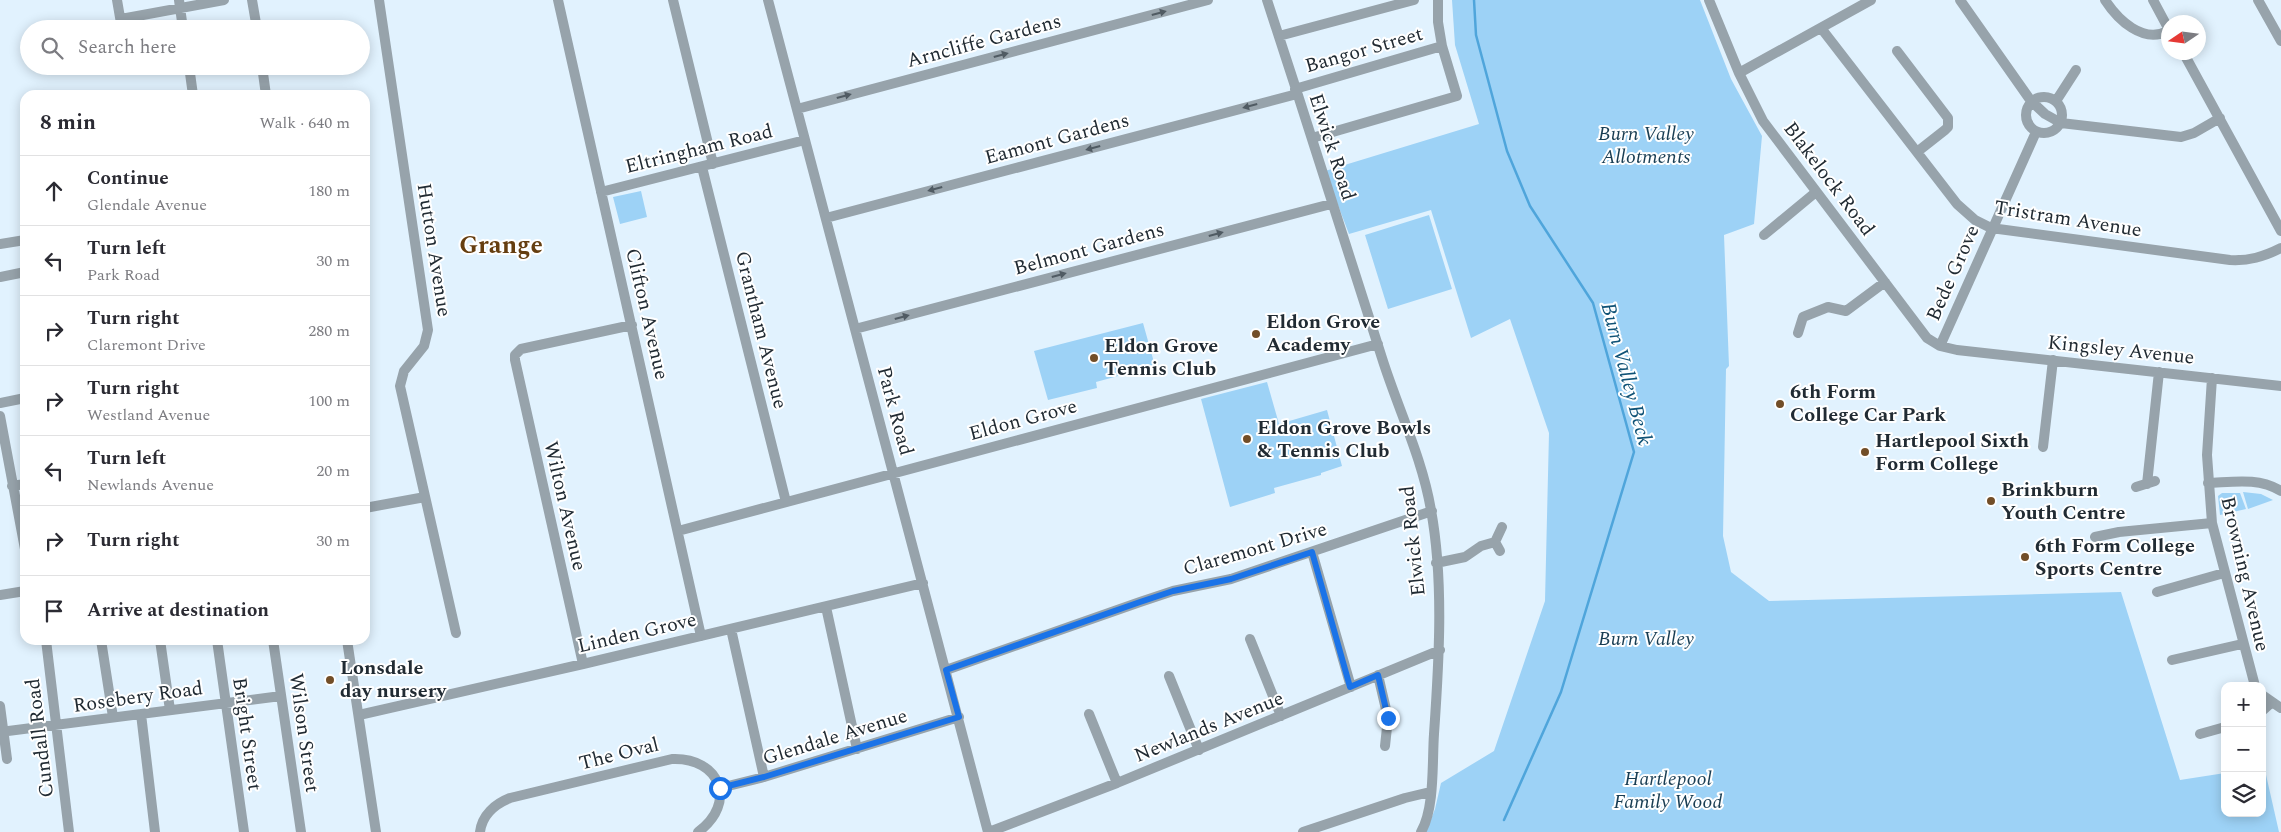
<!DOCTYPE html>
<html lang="en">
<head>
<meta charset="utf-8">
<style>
	:root { --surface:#fff; --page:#f7f7f7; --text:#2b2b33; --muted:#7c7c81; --line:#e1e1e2 }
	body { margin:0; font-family:Spectral,serif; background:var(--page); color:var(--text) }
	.controls { position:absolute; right:15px; bottom:15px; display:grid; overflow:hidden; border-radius:10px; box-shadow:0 2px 12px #0003 }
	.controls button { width:45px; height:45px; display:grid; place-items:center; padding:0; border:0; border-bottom:1px solid var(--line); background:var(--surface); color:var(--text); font:25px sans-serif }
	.compass { position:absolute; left:2161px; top:15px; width:45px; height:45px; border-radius:50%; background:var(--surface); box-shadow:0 2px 12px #0003; rotate:257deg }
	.stop { position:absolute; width:15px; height:15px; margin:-11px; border:4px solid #1a73e8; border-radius:50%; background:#fff }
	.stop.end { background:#1a73e8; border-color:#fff; box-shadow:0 1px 5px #0008 }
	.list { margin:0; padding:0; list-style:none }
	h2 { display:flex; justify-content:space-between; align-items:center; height:65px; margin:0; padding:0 20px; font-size:21px }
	h2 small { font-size:16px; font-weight:400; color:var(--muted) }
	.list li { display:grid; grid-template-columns:32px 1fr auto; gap:15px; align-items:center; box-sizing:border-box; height:70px; padding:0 20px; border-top:1px solid var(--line) }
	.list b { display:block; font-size:19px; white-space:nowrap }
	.list p { margin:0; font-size:16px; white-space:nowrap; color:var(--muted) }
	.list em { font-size:16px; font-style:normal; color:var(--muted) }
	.icon { flex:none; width:28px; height:28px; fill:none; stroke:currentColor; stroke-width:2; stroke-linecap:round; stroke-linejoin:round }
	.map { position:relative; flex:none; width:2281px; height:832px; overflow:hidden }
	.search { position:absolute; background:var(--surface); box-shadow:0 2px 12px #0003; left:20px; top:20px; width:350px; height:55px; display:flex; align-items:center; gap:12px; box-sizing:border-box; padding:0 18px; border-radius:28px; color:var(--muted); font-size:19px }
	.panel { position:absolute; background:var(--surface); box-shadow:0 2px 12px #0003; left:20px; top:90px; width:350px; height:555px; border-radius:15px }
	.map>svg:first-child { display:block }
	.green { fill:#9dd2f6 }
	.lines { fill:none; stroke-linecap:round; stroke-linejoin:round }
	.stream { stroke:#4fa5db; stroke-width:2.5 }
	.minor { stroke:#97a3ab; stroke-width:10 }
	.oneway { fill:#505b63 }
	.route { stroke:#1a73e8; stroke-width:6 }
	.poi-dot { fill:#724e28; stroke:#fff; stroke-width:2 }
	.labels { text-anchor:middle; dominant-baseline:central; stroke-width:4; stroke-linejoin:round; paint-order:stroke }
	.street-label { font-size:20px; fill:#212b33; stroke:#fff }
	.park-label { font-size:20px; font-style:italic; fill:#183d53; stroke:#fff }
	.poi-label { font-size:20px; font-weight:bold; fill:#212b33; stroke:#fff; text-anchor:start }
	.water-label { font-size:21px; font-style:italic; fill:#0f5276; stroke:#fff }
	.district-label { font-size:25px; font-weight:bold; fill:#653e10; stroke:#fff }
</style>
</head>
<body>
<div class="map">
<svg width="2281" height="832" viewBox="0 0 2281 832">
	<rect width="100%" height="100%" fill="#e1f2fe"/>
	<path class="green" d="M1452 0H1700L1731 79 1762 136 1754 224 1724 235 1729 366 1726 369 1723 536 1731 572 1769 601 2121 592 2180 780 2225 773V813H2262V766H2264L2279 832H1426L1435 809 1441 783 1494 751 1545 601 1549 433 1510 319 1471 338 1431 210 1349 234 1325 171 1479 124 1455 45Z
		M641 191 647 217 620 224 613 197Z
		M1429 215 1452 289 1388 309 1365 235Z
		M1143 323 1155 366 1096 382 1097 388 1048 400 1034 351Z
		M1267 382 1279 424 1327 410 1342 466 1321 473V475L1274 488 1275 493 1230 507 1201 399Z
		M2243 492 2261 494 2273 500 2248 509Z
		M2222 493H2240L2246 509 2220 515 2218 496Z"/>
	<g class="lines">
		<path class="stream" d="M1474 0 1476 35 1507 151 1530 206 1593 303 1634 452 1561 692 1504 820"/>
		<path class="minor" d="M117 0 122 29
			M179 0 183 29
			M252 0 257 29
			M379 0 428 330 424 346 404 371 400 386 456 633
			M558 0 701 636
			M673 0 713 164
			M768 0 988 832
			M1267 0C1306 119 1344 238 1382 358 1398 409 1422 457 1431 510 1444 581 1439 662 1434 734 1432 762 1435 808 1421 832
			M1709 0 1739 73 1763 121 1927 338 1940 346 1957 350 2281 386
			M1960 0 2031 101 2045 114 2061 123 2181 137 2194 133 2220 118
			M2105 0C2118 20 2143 44 2168 31
			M2153 0 2168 28
			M2258 0 2281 41
			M121 19 224 0
			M1821 28 1957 204 1975 220 1991 228 2230 260C2249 261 2263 257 2281 248
			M1279 36 1414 0
			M1897 51 1948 118V127L1945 130 1917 152
			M2183 52 2281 231
			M189 66 193 95
			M262 66 266 95
			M1739 73 1871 0
			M1295 89 1442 46
			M2026 115a18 18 0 1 1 36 0a18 18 0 1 1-36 0Z
			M2056 101 2076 70
			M797 109 1208 0
			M1312 138 1457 96 1442 46 1438 22V0
			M702 167 786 502
			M601 192 805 140
			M826 218 1297 94
			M1764 235 1816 192
			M0 244 25 240
			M0 277 25 272
			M855 329 1331 204
			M1798 333 1803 317 1828 307 1846 311 1885 282
			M1940 346 2036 132
			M2212 378 2207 455 2212 523 2255 686
			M0 403 25 398
			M0 416 25 549
			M2043 447 2053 360
			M2208 483C2233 482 2258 477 2281 491
			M2147 484 2159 372
			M12 486 25 484
			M2136 487 2155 481
			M365 508 425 497
			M678 531 1378 344
			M2095 537 2119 532 2212 523
			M1495 542 1500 551
			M1312 552 1351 687
			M1436 563 1465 557 1481 546 1495 542 1502 527
			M2157 592 2224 573
			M0 595 25 591
			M826 607 857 749
			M731 629 764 777
			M1250 639 1281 716
			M46 640 69 832
			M101 640 113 717
			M160 640 170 710
			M217 640 244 832
			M273 640 301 832
			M347 640 376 832
			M2172 660 2242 644
			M583 664 515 360V355L521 349 632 325
			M946 670 1140 602 1173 591 1231 579 1432 511
			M1378 675 1388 718 1385 746
			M1169 676 1199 750
			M2262 695 2281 708
			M0 706 7 759
			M2262 711 2272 702
			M141 714 155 832
			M1089 714 1117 783
			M359 715 583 664 923 583
			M0 732 281 696
			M2200 734 2225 727
			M720 788 764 777 959 717
			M480 832C482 815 495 804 510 798L672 759C720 757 738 803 698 832
			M989 832 1117 783 1440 650
			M1303 832 1405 798 1430 792"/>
	</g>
	<defs><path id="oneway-solid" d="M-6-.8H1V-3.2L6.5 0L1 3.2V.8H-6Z" transform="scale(1.25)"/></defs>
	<g class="oneway">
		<use href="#oneway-solid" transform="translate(1159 13) rotate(-15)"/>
		<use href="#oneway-solid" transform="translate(1001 55) rotate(-15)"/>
		<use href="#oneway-solid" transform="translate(844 96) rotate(-15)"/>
		<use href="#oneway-solid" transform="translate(1250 106) rotate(165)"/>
		<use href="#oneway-solid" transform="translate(1093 148) rotate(165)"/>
		<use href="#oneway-solid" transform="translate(935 189) rotate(165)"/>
		<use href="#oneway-solid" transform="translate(1216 234) rotate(-15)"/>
		<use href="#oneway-solid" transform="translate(1059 275) rotate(-15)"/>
		<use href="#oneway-solid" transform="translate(902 317) rotate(-15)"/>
	</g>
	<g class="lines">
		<path class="route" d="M720 788 764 777 959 717 946 670 1140 602 1173 591 1231 579 1312 552 1350 687 1378 675 1388 718"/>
	</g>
	<g class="poi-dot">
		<circle cx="1256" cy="334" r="5"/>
		<circle cx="1094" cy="358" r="5"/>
		<circle cx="1780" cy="404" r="5"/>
		<circle cx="1247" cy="439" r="5"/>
		<circle cx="1865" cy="452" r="5"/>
		<circle cx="1991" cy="501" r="5"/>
		<circle cx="2025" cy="557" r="5"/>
		<circle cx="330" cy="680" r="5"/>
	</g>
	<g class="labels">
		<g class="street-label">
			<text transform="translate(984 41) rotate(-15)">Arncliffe Gardens</text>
			<text transform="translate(1364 50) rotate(-16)">Bangor Street</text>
			<text transform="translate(1057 139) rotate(-15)">Eamont Gardens</text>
			<text transform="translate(1332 147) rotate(72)">Elwick Road</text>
			<text transform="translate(699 149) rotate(-14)">Eltringham Road</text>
			<text transform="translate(1829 179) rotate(53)">Blakelock Road</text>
			<text transform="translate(2068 219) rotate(9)">Tristram Avenue</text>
			<text transform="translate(1089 249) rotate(-15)">Belmont Gardens</text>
			<text transform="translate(434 250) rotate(81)">Hutton Avenue</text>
			<text transform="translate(1953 273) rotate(-66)">Bede Grove</text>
			<text transform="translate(647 314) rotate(77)">Clifton Avenue</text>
			<text transform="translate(761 330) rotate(76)">Grantham Avenue</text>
			<text transform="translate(2121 350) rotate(6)">Kingsley Avenue</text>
			<text transform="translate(895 411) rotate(75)">Park Road</text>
			<text transform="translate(1023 420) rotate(-15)">Eldon Grove</text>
			<text transform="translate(565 506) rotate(77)">Wilton Avenue</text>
			<text transform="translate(1413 541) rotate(-96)">Elwick Road</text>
			<text transform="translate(1255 549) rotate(-16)">Claremont Drive</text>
			<text transform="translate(2245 574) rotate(77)">Browning Avenue</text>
			<text transform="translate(637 633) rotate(-13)">Linden Grove</text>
			<text transform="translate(138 697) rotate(-8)">Rosebery Road</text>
			<text transform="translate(1209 727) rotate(-22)">Newlands Avenue</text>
			<text transform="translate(304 733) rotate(82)">Wilson Street</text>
			<text transform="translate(247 734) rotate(82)">Bright Street</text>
			<text transform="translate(835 737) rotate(-17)">Glendale Avenue</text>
			<text transform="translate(40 738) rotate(-97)">Cundall Road</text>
			<text transform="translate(619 754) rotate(-14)">The Oval</text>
		</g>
		<g class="park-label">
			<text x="1646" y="134">Burn Valley<tspan x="1646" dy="23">Allotments</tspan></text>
			<text x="1646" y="639">Burn Valley</text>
			<text x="1668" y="779">Hartlepool<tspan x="1668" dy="23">Family Wood</tspan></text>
		</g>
		<g class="poi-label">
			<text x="1266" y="322">Eldon Grove<tspan x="1266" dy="23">Academy</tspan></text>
			<text x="1104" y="346">Eldon Grove<tspan x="1104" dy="23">Tennis Club</tspan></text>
			<text x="1790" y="392">6th Form<tspan x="1790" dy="23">College Car Park</tspan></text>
			<text x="1257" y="428">Eldon Grove Bowls<tspan x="1257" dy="23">&amp; Tennis Club</tspan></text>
			<text x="1875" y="441">Hartlepool Sixth<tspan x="1875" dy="23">Form College</tspan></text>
			<text x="2001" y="490">Brinkburn<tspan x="2001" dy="23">Youth Centre</tspan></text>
			<text x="2035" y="546">6th Form College<tspan x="2035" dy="23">Sports Centre</tspan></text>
			<text x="340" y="668">Lonsdale<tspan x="340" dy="23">day nursery</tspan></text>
		</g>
		<g class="water-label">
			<text transform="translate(1626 374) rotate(75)">Burn Valley Beck</text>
		</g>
		<g class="district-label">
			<text x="501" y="246">Grange</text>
		</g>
	</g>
</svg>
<div class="controls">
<button>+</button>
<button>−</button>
<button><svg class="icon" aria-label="layers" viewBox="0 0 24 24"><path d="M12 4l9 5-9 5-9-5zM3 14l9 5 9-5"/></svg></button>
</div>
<svg class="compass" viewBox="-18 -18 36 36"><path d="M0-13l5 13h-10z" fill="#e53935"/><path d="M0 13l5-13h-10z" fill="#7c7c81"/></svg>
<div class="stop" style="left:720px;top:788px"></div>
<div class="stop end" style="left:1388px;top:718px"></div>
<div class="search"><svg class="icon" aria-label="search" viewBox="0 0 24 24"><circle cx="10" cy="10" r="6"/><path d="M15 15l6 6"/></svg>Search here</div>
<section class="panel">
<h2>8 min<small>Walk · 640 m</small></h2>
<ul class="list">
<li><svg class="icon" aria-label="ahead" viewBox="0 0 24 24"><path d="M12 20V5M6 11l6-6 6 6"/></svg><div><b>Continue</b><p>Glendale Avenue</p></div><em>180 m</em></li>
<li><svg class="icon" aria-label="left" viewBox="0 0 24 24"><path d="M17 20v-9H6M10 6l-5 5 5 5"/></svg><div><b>Turn left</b><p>Park Road</p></div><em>30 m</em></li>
<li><svg class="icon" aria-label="right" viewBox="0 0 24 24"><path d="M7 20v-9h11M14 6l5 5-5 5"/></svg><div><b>Turn right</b><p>Claremont Drive</p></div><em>280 m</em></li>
<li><svg class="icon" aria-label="right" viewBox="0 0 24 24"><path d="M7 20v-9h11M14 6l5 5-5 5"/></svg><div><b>Turn right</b><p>Westland Avenue</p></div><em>100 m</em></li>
<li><svg class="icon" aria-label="left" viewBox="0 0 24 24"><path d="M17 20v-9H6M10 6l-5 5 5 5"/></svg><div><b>Turn left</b><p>Newlands Avenue</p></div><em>20 m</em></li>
<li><svg class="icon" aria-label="right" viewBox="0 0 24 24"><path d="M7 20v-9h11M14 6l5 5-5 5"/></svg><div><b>Turn right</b></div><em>30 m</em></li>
<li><svg class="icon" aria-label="arrive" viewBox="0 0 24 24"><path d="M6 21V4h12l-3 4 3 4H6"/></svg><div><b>Arrive at destination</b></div></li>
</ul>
</section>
</div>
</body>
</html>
